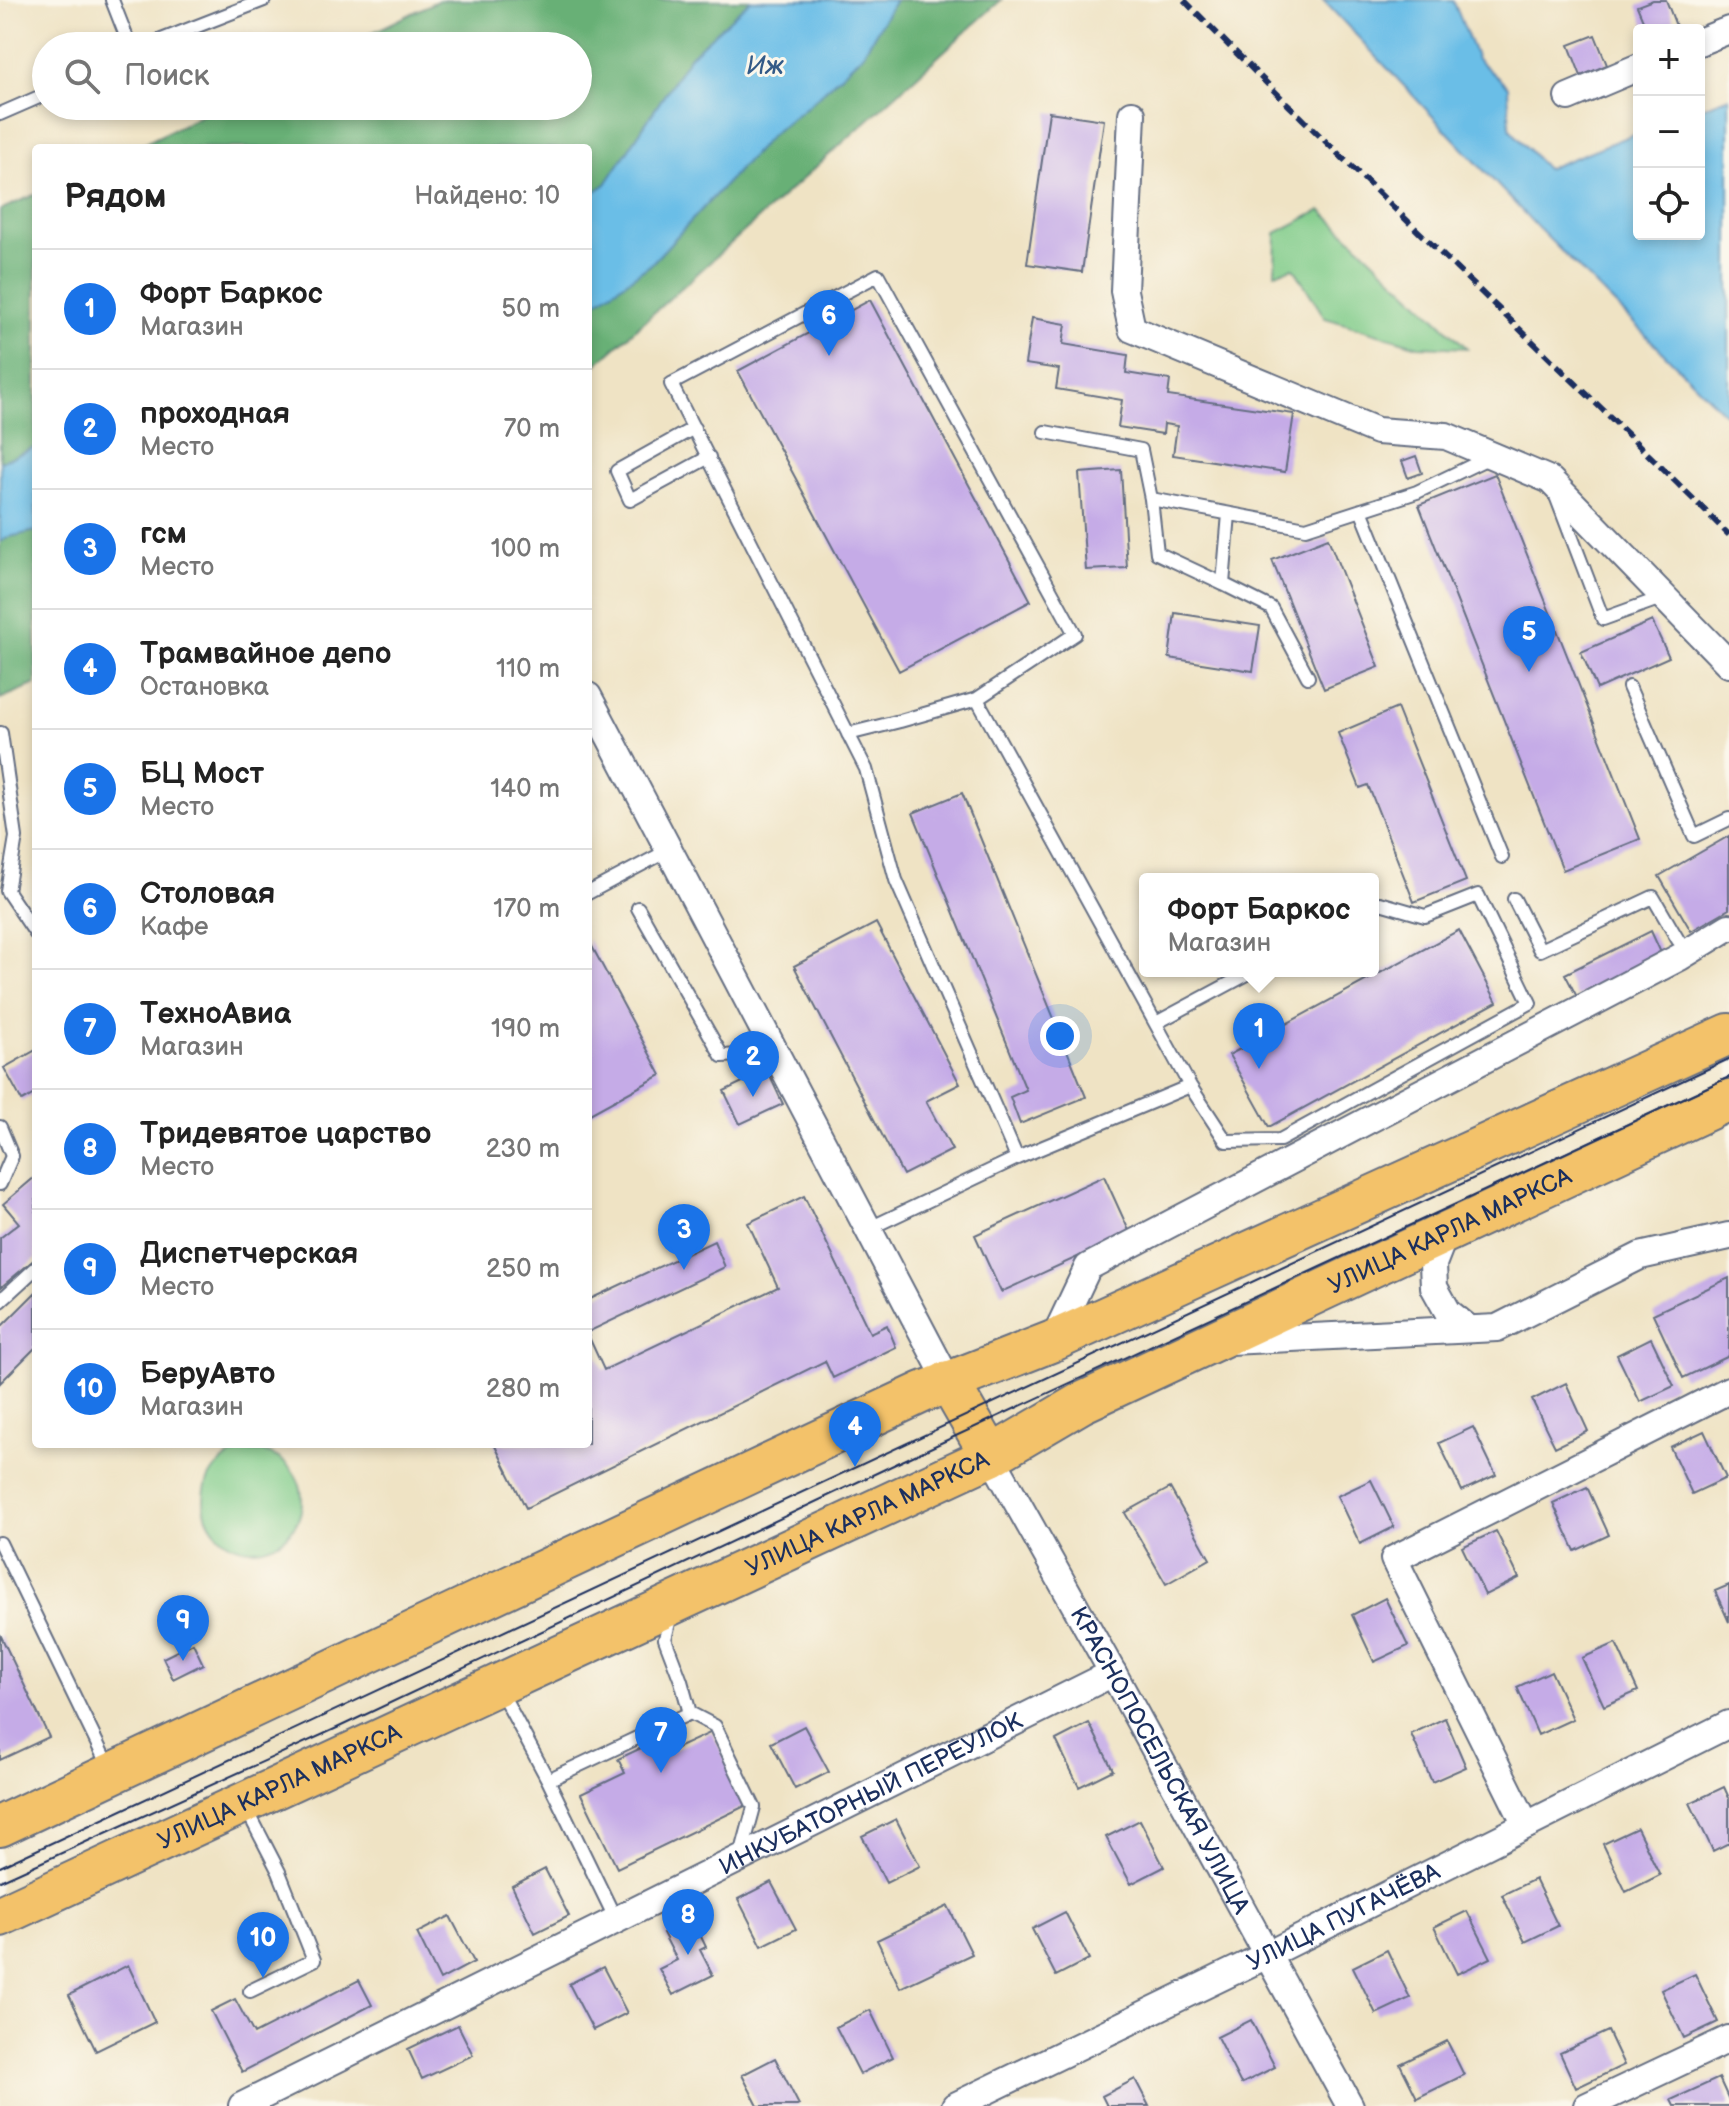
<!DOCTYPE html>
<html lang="ru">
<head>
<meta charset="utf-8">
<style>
	:root { --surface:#fff; --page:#f2f2f2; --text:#222; --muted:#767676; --line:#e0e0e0; --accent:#1a73e8 }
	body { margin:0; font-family:"Balsamiq Sans",sans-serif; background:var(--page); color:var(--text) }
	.controls { position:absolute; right:24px; top:24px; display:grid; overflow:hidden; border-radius:8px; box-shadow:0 4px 12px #0003 }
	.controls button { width:72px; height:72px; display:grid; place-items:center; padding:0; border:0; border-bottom:2px solid var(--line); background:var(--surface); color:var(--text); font:40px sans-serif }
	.you { position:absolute; left:1060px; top:1036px; width:28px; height:28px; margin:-20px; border:6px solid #fff; border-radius:50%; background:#1a73e8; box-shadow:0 0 0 12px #1a73e833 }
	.badge { display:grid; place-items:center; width:52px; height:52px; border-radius:50%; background:var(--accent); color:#fff; font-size:26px; font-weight:700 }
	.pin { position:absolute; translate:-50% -66px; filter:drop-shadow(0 2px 4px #0008) }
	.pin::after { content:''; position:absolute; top:42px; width:28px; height:24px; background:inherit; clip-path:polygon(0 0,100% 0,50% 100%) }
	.popup { position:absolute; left:1139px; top:873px; width:240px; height:104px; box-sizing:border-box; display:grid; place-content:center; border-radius:8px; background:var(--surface); filter:drop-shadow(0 2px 6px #0005); font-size:26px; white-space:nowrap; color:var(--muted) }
	.popup b { font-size:30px; color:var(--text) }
	.popup::after { content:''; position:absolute; left:50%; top:100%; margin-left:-16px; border:16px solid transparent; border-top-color:var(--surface) }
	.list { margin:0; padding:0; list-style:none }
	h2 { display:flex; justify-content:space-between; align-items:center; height:104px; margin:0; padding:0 32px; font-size:34px }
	h2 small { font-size:26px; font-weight:400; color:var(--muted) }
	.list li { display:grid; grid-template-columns:52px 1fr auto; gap:24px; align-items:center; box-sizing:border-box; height:120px; padding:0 32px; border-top:2px solid var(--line) }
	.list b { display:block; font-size:30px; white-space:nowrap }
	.list p { margin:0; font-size:26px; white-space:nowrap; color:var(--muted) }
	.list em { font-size:26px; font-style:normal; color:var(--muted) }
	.icon { flex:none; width:44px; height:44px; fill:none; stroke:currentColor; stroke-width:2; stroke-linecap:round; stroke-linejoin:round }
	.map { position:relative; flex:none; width:1729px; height:2106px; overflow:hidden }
	.search { position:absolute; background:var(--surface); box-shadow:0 4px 12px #0003; left:32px; top:32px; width:560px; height:88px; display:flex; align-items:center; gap:20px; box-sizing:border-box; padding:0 28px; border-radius:44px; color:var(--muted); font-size:30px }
	.panel { position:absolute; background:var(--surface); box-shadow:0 4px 12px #0003; left:32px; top:144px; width:560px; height:1304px; border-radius:8px }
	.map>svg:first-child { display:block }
	.green { fill:#81cc8a; stroke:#4e7e74; stroke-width:2 }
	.forest { fill:#68b076; stroke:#42706a; stroke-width:2 }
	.water { fill:#6bbee7; stroke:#4376a2; stroke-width:2 }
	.building { fill:#c5abe7 }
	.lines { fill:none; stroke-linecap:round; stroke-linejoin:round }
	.service-casing { stroke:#656e82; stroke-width:16 }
	.minor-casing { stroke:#656e82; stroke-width:30 }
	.primary-casing { stroke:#656e82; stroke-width:44 }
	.service { stroke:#fff; stroke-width:12 }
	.minor { stroke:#fff; stroke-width:26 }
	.primary { stroke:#f3c26a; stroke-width:40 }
	.tram { stroke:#1b2f5e; stroke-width:2 }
	.rail { stroke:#1b2f5e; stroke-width:6; stroke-dasharray:12 6; stroke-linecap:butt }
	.labels { text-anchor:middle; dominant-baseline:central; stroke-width:6; stroke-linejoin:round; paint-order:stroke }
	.street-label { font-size:24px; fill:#1b2f5e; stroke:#fbf7ec }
	.water-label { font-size:26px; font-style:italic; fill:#335a87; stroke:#fbf7ec }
</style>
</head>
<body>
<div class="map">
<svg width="1729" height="2106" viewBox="0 0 1729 2106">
	<rect width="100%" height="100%" fill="#fbf7ec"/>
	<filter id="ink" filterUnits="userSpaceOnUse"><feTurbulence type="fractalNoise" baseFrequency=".0125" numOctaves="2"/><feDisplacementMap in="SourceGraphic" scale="16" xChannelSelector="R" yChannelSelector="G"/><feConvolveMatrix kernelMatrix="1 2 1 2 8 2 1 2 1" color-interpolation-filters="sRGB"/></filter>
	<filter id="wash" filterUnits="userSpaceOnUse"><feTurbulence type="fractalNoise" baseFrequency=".006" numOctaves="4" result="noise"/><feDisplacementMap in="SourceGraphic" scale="32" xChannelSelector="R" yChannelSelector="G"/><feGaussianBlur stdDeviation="1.8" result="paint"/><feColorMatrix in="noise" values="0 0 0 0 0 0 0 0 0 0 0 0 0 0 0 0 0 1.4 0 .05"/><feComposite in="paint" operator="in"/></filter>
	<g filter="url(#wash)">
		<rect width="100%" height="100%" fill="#efe3c4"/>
		<path class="green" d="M1321 210 1467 348 1418 346 1325 318 1294 268 1275 273 1276 233Z
			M204 1500a49 49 0 1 1 98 0a49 49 0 1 1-98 0Z"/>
		<path class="forest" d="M439 0H751L690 56 606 184 588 196V148H135L221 106H578V46H345Z
			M895 0H1001L588 372V308L650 265 772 134 809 105 863 54Z
			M36 194V447L0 462V210Z
			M36 531V684L0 699V542L9 537Z"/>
		<path class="water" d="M751 0H895L863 54 809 105 772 134 650 265 588 308V196L606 184 690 56Z
			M1323 0H1453L1477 59 1508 87 1510 129 1546 169 1639 132V234H1699V109L1729 97V418L1538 228Z
			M36 447V531L9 537 0 542V462Z"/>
		<g id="blocks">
			<path class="building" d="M1653 0H1666L1676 26 1665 30H1647L1637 6Z
				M1595 35 1607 65 1581 76 1569 45Z
				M1049 112 1104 120 1082 272 1027 264Z
				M870 300 1031 601 899 671 738 371Z
				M1032 318 1066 324 1063 344 1128 355 1126 373 1170 380 1168 396 1294 414 1285 472 1173 455 1177 426 1164 424 1163 434 1118 427 1122 400 1056 389 1059 369 1025 364Z
				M1416 456 1422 473 1408 478 1402 461Z
				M1121 470 1127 568 1086 570 1079 473Z
				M1495 474 1640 839 1563 870 1419 505Z
				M1328 538 1379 667 1324 689 1272 560Z
				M1175 613 1260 626 1253 671 1169 658Z
				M1652 621 1669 657 1597 689 1581 652Z
				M1397 708 1466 881 1414 902 1368 785 1360 788 1338 733Z
				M962 793 1086 1097 1020 1124 1010 1097 1026 1090 913 813Z
				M1729 836V909L1691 931 1659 876Z
				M876 923 960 1084 926 1101 952 1150 903 1175 794 966Z
				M1459 930 1497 1002 1269 1127 1229 1055Z
				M1651 931 1662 955 1577 997 1565 974Z
				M588 939 661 1075 588 1115Z
				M36 1050V1093L22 1101 4 1068Z
				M767 1070 783 1104 740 1124 724 1091Z
				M36 1176V1258L0 1288V1238L19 1223 3 1204Z
				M1104 1176 1130 1233 1001 1292 975 1235Z
				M804 1196 870 1333 887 1325 896 1347 833 1378 825 1361 526 1508 494 1444H588V1335L604 1370 778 1287 748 1223Z
				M714 1241 725 1267 588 1332V1300Z
				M1729 1278V1356L1683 1378 1653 1314Z
				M36 1292V1347L0 1383V1328Z
				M1651 1338 1674 1386 1640 1402 1617 1355Z
				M1566 1383 1588 1431 1555 1447 1532 1400Z
				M1473 1427 1496 1475 1462 1491 1439 1443Z
				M1704 1431 1726 1478 1692 1494 1670 1447Z
				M1371 1480 1394 1527 1360 1544 1337 1496Z
				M1587 1487 1609 1535 1575 1551 1553 1503Z
				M1170 1488 1210 1559 1166 1584 1125 1513Z
				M1496 1531 1519 1578 1485 1595 1462 1547Z
				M1729 1585V1622L1715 1591Z
				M1385 1598 1408 1646 1374 1662 1352 1615Z
				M0 1634 49 1737 0 1760Z
				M193 1643 203 1664 173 1679 163 1658Z
				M1616 1643 1638 1691 1604 1706 1582 1658Z
				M1551 1671 1573 1719 1538 1735 1517 1687Z
				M1445 1718 1466 1767 1432 1782 1411 1734Z
				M1089 1723 1113 1770 1079 1787 1056 1740Z
				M804 1726 829 1772 795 1789 771 1743Z
				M712 1732 747 1805 617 1868 581 1794 625 1773 618 1759 662 1738 669 1752Z
				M1724 1787 1729 1798V1843L1713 1851 1690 1803Z
				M896 1819 920 1866 886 1883 862 1836Z
				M1140 1820 1164 1867 1131 1884 1106 1837Z
				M1637 1828 1660 1875 1626 1892 1603 1844Z
				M545 1869 569 1916 535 1933 512 1886Z
				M1535 1879 1558 1926 1525 1942 1502 1895Z
				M771 1882 796 1929 762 1946 738 1899Z
				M948 1906 972 1954 900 1988 877 1940Z
				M1467 1911 1491 1958 1457 1974 1434 1927Z
				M1065 1912 1089 1959 1056 1976 1032 1929Z
				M450 1916 474 1962 440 1980 417 1933Z
				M692 1918 706 1947 700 1950 713 1975 673 1995 659 1969 677 1960 663 1933Z
				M1387 1950 1410 1998 1376 2014 1353 1967Z
				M128 1965 155 2022 96 2051 69 1995Z
				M603 1967 627 2013 593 2030 569 1984Z
				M1695 1974 1718 2022 1684 2038 1661 1990Z
				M359 1980 372 2005 242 2072 211 2011 235 1999 254 2034Z
				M870 2010 893 2057 860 2074 836 2027Z
				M1251 2020 1275 2067 1241 2084 1217 2037Z
				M458 2025 473 2055 422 2079 408 2049Z
				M1608 2031 1624 2065 1576 2088 1560 2053Z
				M1447 2041 1464 2075 1417 2098 1400 2064Z
				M775 2058 799 2105 797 2106H758L742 2075Z
				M1719 2078 1729 2100V2106H1674L1671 2100Z
				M1135 2079 1149 2106H1107L1102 2096Z"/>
		</g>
	</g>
	<g filter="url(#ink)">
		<use href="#blocks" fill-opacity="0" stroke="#656e82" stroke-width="2"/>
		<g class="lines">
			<defs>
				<path id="service" d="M112 0 130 46
					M146 46 264 0
					M0 114 46 94
					M694 428 617 471 630 500 709 457
					M1045 432 1141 450 1151 499 1306 528 1417 492 1490 457
					M1556 496 1603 619 1664 597
					M1151 499 1157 553 1223 584
					M1361 510 1502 857
					M1229 514 1223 584 1271 608 1308 677
					M1629 687 1694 836 1729 819
					M1 733 16 837 7 891 36 934
					M848 734 900 721 977 699 1190 1086 1017 1158
					M588 893 669 850
					M1514 899 1540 950 1653 897 1678 940 1688 952
					M638 908 722 1056 758 1054 773 1047
					M1156 1023 1253 971
					M1190 1086 1226 1141 1280 1140 1530 1003 1478 895 1425 916 1380 903 1373 906
					M0 1127 12 1156 0 1184
					M868 1229 1017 1158 896 880 866 769 671 384 878 275 1075 634 977 699
					M0 1301 36 1268
					M0 1543 110 1770
					M499 1688 548 1780 690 1713 681 1681 665 1639 671 1614
					M690 1713 715 1726 754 1807 741 1855
					M548 1780 616 1920
					M245 1806 279 1872 314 1960 250 1991"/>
				<g id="minor">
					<path d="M1699 42 1729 30"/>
					<path d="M1568 97 1639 67"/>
					<path d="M1132 114 1124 291 1132 329 1377 431 1446 436 1550 480 1729 664"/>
					<path d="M588 696 948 1381"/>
					<path d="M1453 1234 1442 1241 1433 1264 1434 1287 1448 1312 1469 1329"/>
					<path d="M1053 1341 1088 1267 1680 957 1729 927"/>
					<path d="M1230 1341 1497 1328 1640 1256 1729 1236"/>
					<path id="s1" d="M991 1456 1113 1673 1350 2106"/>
					<path d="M1526 1825 1394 1559 1729 1390"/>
					<path id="s2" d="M242 2106 1113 1673"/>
					<path id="s3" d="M955 2106 1267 1955 1729 1724"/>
					<path d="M1587 2106 1729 2039"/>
				</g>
				<g id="primary">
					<path d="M948 1381 991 1456"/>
					<path d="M0 1826 923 1392 1053 1341 1729 1034"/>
					<path id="s4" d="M0 1916 991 1456 1081 1403 1729 1100"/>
				</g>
			</defs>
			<use href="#service" class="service-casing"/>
			<use href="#minor" class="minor-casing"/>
			<use href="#primary" class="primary-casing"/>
			<use href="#service" class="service"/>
			<use href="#minor" class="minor"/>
			<use href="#primary" class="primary"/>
			<path class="tram" d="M0 1867 1729 1059
				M0 1881 337 1728 902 1461 1729 1077"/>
			<path class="rail" d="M1184 0C1362 182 1550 354 1729 535"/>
		</g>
	</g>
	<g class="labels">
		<g class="street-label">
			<text stroke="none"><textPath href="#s4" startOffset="1604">УЛИЦА КАРЛА МАРКСА</textPath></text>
			<text stroke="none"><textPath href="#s4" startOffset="956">УЛИЦА КАРЛА МАРКСА</textPath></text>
			<text stroke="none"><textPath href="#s1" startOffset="348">КРАСНОПОСЕЛЬСКАЯ УЛИЦА</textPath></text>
			<text stroke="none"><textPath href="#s4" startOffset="308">УЛИЦА КАРЛА МАРКСА</textPath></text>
			<text stroke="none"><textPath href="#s2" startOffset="702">ИНКУБАТОРНЫЙ ПЕРЕУЛОК</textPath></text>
			<text stroke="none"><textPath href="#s3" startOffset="432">УЛИЦА ПУГАЧЁВА</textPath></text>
		</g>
		<g class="water-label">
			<text x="765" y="66">Иж</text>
		</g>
	</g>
</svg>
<div class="controls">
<button>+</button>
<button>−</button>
<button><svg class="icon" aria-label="locate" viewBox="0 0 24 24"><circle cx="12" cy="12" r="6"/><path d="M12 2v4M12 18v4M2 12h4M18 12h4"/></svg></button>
</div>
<div class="you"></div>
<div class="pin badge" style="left:1259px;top:1069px">1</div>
<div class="popup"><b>Форт Баркос</b>Магазин</div>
<div class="pin badge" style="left:753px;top:1097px">2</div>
<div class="pin badge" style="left:684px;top:1270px">3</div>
<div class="pin badge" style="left:855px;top:1467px">4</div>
<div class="pin badge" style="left:1529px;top:672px">5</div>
<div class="pin badge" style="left:829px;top:356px">6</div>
<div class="pin badge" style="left:661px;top:1773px">7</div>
<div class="pin badge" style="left:688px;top:1955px">8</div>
<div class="pin badge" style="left:183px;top:1661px">9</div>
<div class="pin badge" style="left:263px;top:1978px">10</div>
<div class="search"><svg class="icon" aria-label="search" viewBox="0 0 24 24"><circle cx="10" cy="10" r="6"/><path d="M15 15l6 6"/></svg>Поиск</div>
<section class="panel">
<h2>Рядом<small>Найдено: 10</small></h2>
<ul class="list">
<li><span class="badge">1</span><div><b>Форт Баркос</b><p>Магазин</p></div><em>50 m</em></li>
<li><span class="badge">2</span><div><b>проходная</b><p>Место</p></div><em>70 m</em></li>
<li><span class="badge">3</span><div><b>гсм</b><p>Место</p></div><em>100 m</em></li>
<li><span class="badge">4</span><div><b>Трамвайное депо</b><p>Остановка</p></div><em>110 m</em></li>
<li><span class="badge">5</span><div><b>БЦ Мост</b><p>Место</p></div><em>140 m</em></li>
<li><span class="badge">6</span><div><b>Столовая</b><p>Кафе</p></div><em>170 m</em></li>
<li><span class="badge">7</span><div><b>ТехноАвиа</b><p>Магазин</p></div><em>190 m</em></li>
<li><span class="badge">8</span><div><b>Тридевятое царство</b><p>Место</p></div><em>230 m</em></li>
<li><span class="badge">9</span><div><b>Диспетчерская</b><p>Место</p></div><em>250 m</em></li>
<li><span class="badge">10</span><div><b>БеруАвто</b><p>Магазин</p></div><em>280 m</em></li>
</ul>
</section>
</div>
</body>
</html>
